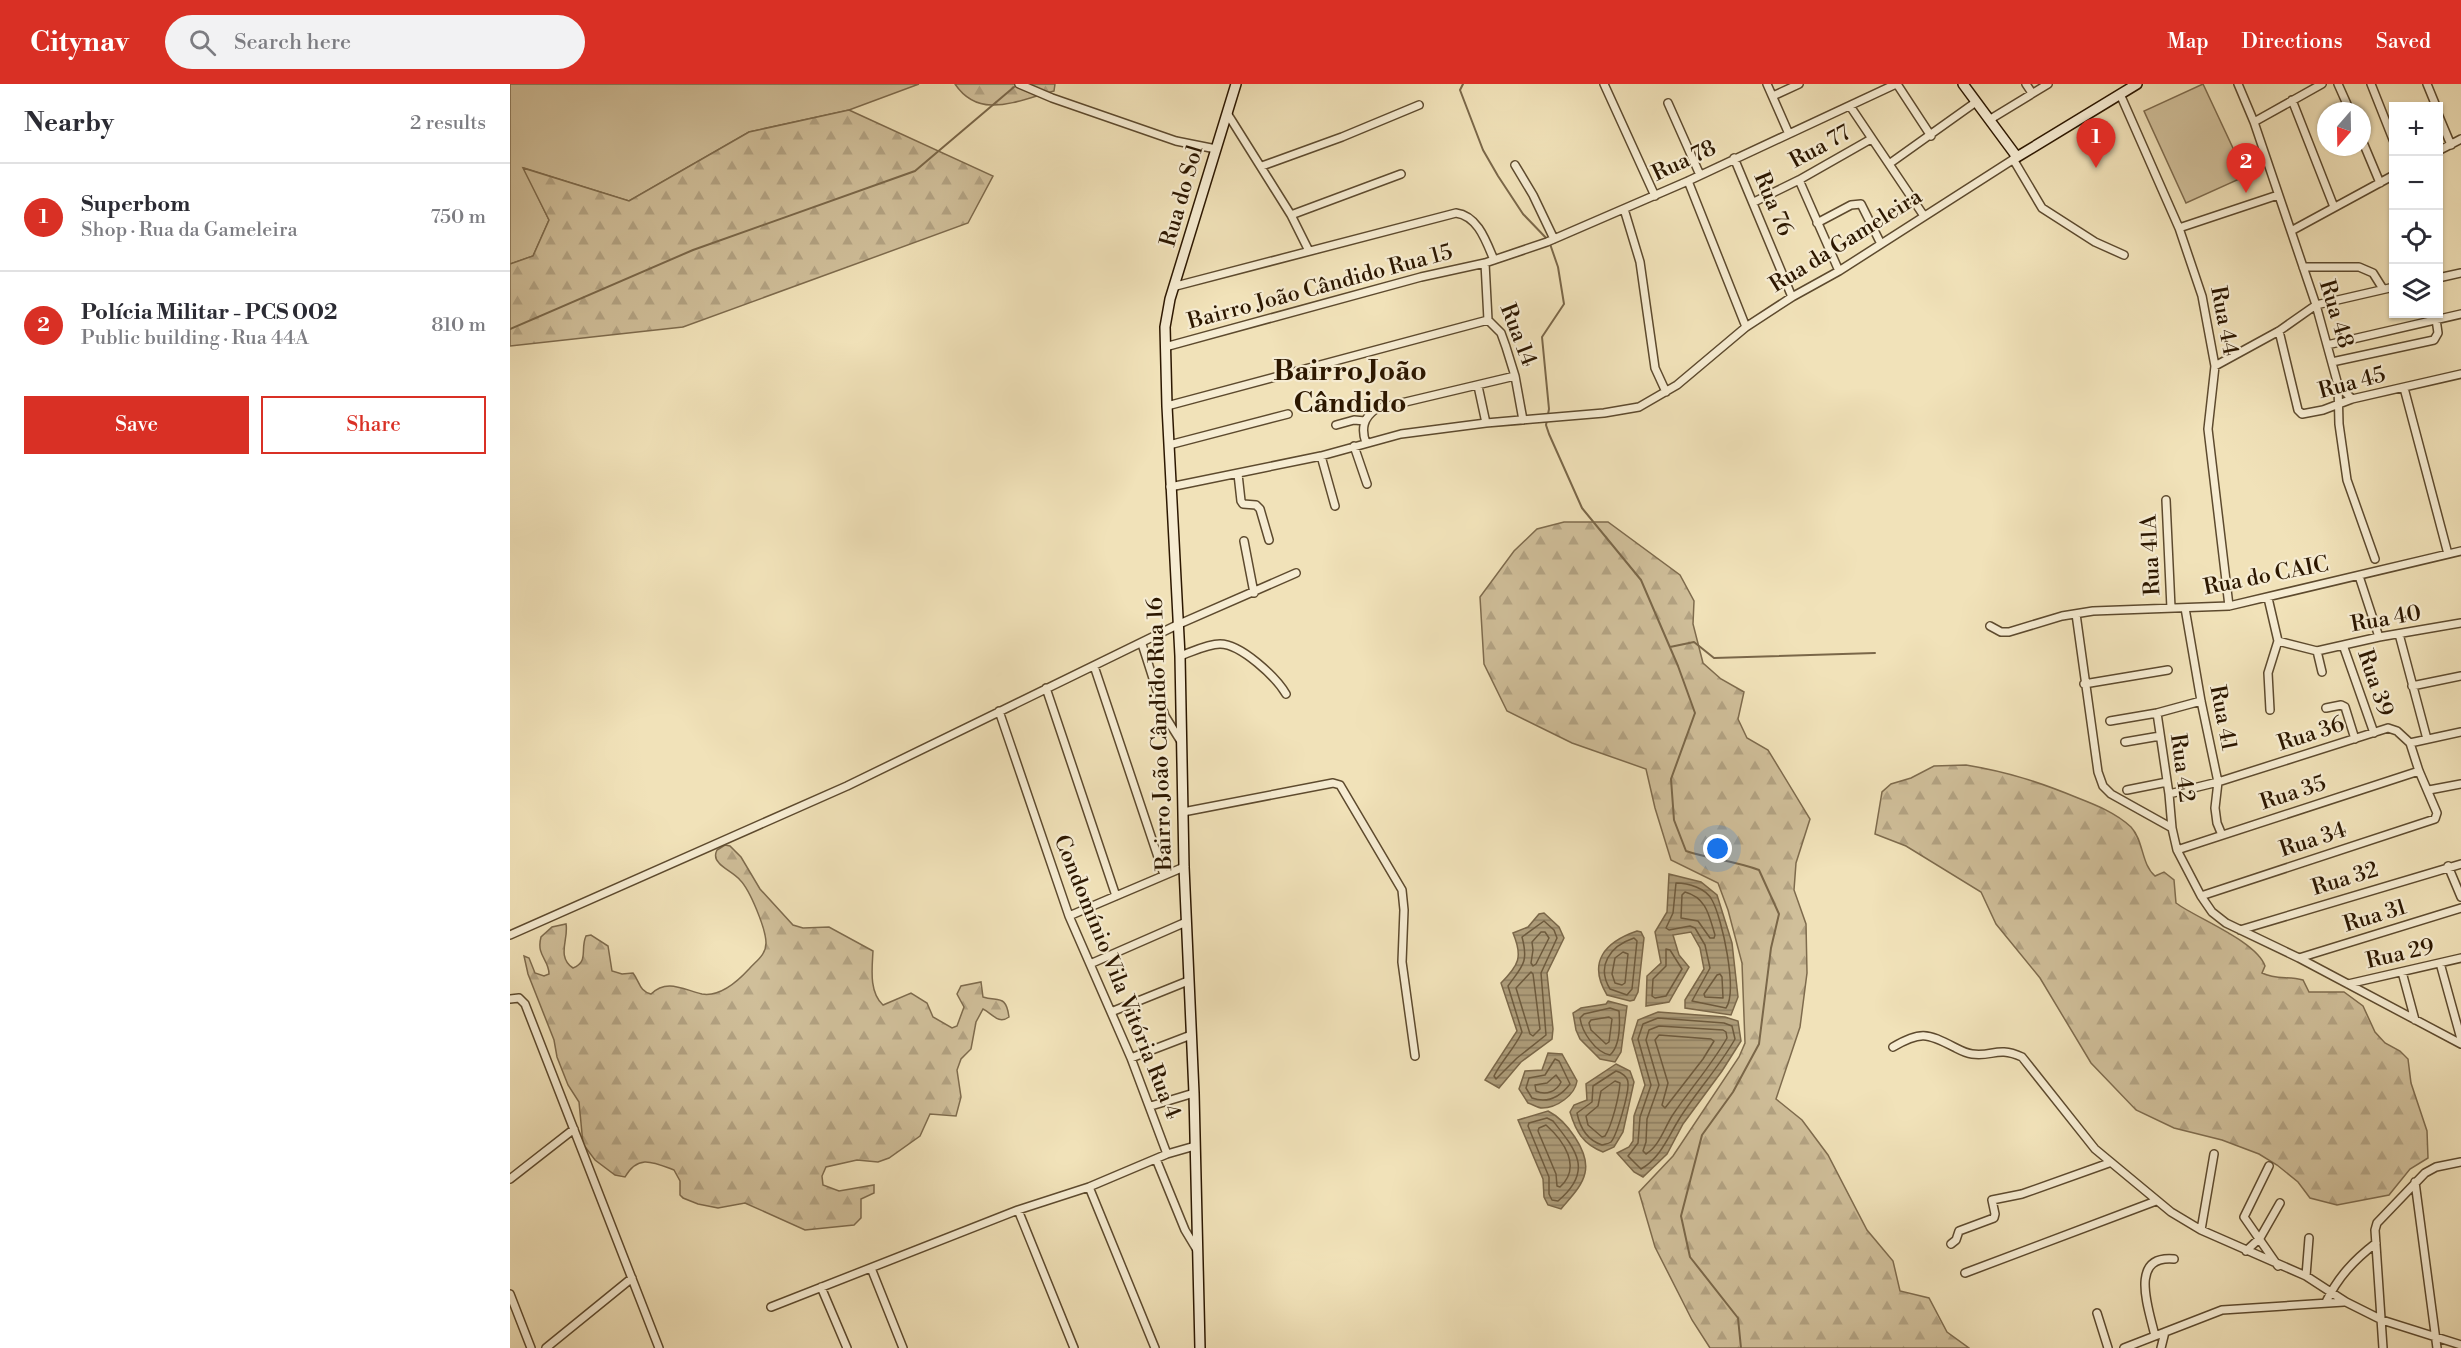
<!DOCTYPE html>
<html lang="en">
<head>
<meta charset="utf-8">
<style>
	:root { --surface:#fff; --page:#f2f2f3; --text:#2b2b33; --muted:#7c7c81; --line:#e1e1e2; --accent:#d93025 }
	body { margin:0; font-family:"Libre Bodoni",serif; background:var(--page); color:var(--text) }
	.controls { position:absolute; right:18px; top:18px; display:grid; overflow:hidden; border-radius:0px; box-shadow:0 2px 4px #0004 }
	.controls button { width:54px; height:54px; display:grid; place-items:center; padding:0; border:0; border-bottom:2px solid var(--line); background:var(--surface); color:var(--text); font:30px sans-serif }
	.compass { position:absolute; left:1807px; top:18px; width:54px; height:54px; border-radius:50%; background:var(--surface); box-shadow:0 2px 4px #0004; rotate:200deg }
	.you { position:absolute; left:1208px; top:765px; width:21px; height:21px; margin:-15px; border:4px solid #fff; border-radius:50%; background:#1a73e8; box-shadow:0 0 0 9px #1a73e833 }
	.badge { display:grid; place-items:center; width:39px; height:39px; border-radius:50%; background:var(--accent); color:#fff; font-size:20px; font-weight:700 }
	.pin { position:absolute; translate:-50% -50px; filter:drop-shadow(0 2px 3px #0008) }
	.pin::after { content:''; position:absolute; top:32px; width:21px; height:18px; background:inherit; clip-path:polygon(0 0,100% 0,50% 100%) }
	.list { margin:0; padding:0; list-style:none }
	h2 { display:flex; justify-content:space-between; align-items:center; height:78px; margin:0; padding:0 24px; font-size:26px }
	h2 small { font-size:20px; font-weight:400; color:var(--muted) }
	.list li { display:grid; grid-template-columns:39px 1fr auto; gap:18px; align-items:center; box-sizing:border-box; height:108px; padding:0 24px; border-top:2px solid var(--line) }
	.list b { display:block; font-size:22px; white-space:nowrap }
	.list p { margin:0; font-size:20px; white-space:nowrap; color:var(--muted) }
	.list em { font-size:20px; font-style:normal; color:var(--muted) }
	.actions { display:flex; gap:12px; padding:18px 24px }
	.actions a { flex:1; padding:14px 0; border:2px solid var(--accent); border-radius:0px; text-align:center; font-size:21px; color:var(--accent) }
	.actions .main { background:var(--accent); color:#fff }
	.icon { flex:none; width:33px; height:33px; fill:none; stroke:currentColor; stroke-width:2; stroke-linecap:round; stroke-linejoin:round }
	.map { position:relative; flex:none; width:1951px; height:1264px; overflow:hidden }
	header { display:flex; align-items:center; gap:36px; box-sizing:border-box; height:84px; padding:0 30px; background:var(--accent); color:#fff }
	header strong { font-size:28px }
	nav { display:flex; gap:33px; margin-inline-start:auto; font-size:21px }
	.search { width:420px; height:54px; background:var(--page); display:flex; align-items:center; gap:15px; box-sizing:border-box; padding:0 21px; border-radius:33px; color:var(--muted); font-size:22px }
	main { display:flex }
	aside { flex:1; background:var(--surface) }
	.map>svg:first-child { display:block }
	.grass { fill:#d0bf9a; stroke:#7e6b4d; stroke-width:1.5 }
	.forest { fill:url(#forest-firs); stroke:#7e6b4d; stroke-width:1.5 }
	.water { fill:url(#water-rules); stroke:#7a6749; stroke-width:1.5 }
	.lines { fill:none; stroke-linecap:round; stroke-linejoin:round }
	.shore { stroke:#6d5a3d; stroke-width:1.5 }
	.stream { stroke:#7a6749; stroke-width:2 }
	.street-casing { stroke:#5d4a2e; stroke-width:10 }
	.secondary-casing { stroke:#2c1700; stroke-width:12 }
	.street { stroke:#f6ecd2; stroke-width:7 }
	.secondary { stroke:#f6ecd2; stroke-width:9 }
	.labels { text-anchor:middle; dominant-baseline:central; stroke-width:4.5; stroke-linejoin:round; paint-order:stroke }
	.street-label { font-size:22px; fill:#2c1700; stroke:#f6ecd2 }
	.district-label { font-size:28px; font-weight:bold; fill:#2c1700; stroke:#f6ecd2 }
</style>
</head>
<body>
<header>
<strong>Citynav</strong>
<div class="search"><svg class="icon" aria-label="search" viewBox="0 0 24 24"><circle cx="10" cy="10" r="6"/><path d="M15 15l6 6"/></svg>Search here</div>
<nav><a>Map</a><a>Directions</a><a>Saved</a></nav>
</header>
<main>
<aside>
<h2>Nearby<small>2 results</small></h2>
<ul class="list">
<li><span class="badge">1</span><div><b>Superbom</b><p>Shop · Rua da Gameleira</p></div><em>750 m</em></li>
<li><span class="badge">2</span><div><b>Polícia Militar - PCS 002</b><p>Public building · Rua 44A</p></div><em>810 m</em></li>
</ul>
<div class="actions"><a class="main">Save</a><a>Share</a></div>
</aside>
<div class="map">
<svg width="1951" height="1264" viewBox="0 0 1951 1264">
	<defs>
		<pattern id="forest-firs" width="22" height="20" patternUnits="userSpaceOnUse" patternTransform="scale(1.5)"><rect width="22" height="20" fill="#d0bf9a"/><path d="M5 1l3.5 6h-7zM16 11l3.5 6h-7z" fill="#b3a383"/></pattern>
		<pattern id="water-rules" width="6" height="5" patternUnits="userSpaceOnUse" patternTransform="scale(1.5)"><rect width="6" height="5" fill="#ae9d7a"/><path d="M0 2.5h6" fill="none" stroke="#8e7f62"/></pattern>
	</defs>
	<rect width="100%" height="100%" fill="#f1e2b9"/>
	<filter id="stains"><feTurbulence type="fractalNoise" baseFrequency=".00333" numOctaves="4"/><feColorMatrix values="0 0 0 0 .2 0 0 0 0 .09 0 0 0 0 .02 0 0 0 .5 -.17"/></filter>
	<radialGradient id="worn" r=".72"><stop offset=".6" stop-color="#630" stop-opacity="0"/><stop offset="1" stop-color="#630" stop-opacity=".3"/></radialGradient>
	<path class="grass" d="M0 0H409L339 26 239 48 119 117 14 84 39 136 23 172 0 180Z
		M1693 0 1736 92 1676 119 1634 27Z"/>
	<path class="forest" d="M445 0H545L544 7C508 16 470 37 445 0Z
		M339 26 483 92 458 139 173 243 0 262V180L23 172 39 136 13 84 119 117 239 48Z
		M1054 438H1098L1170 491 1184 517 1183 540 1193 579 1211 595 1234 608 1228 635 1237 654 1258 666 1300 735 1286 779 1284 806 1296 840 1297 889 1290 943 1266 1015 1292 1036 1318 1071 1357 1146 1383 1177 1390 1207 1419 1214 1437 1248 1459 1264H1200L1182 1236 1145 1163 1129 1108 1163 1072 1229 973 1235 959 1232 879 1218 826 1208 799 1161 776 1145 724 1136 685 1062 659 997 627 974 580 970 513 1004 467 1027 445Z
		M1456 681C1498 688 1529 698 1568 714 1586 721 1606 729 1621 743 1634 757 1631 780 1645 792L1654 788 1664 796 1666 819C1688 835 1746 857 1755 882L1752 889C1766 896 1778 892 1793 896L1799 908H1834L1853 922 1865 948 1875 959 1890 967 1898 975 1901 999 1917 1047 1918 1074 1900 1085 1879 1111 1827 1121 1800 1114 1788 1098 1767 1081 1749 1070 1712 1056 1664 1044 1626 1026 1581 979 1530 894 1486 840 1471 808 1396 762 1365 750 1372 708 1381 700 1401 694 1424 682Z
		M215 761 220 762 231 773 250 805 283 841 293 844 319 843 363 867C362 885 359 908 373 921L401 909 417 919 423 933 442 944 447 942 454 923 447 910 451 902 471 898 473 913C488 918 496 910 499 933 488 941 482 929 473 925L466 938 461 965 451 975 447 986 451 1013 446 1032 420 1030 410 1052 379 1074 368 1078 347 1076 316 1083 312 1092 313 1101 329 1107 364 1101V1109L351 1115V1134L344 1141 295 1146 235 1119 208 1124 188 1120 173 1114 170 1111V1097L164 1086C143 1078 128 1070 115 1093L105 1091 85 1076 73 1060 69 1018 58 1001 47 973 44 956 18 890 14 872 19 874 25 889 34 892 39 890C39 875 26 872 31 853L42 843 56 840C59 854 46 873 63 884 79 878 70 865 76 852L81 851 98 862 102 887 112 890 123 889C130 898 129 907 141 910 157 894 174 906 192 910 210 913 228 897 239 885 246 877 256 871 256 859 256 845 240 806 230 796 224 789 214 785 209 779 205 775 205 770 207 766Z"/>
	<path class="water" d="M1159 790 1191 798 1207 811 1222 859 1228 913 1221 931 1175 924V916L1194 885 1190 864 1181 848 1163 851 1169 871 1179 883 1159 918 1136 922 1137 892 1151 879 1145 848 1157 828Z
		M1034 829 1049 843 1054 854 1037 889 1043 945 1042 955 1011 978 989 1004 975 996 1007 947 991 899C1009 881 1013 873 1003 849L1018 843 1029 830Z
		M1127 847 1131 848 1134 854 1128 908 1124 916 1120 917 1097 911C1077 878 1095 858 1127 847Z
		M1098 917 1117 922 1111 968 1105 978 1090 975 1070 955 1066 946 1063 929 1071 924 1096 920Z
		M1148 928 1215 933 1228 937 1231 957 1212 987 1173 1040 1157 1070 1133 1093 1124 1088 1107 1069 1119 1063 1123 1057 1124 1032 1135 1001 1122 955 1128 936Z
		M1038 969 1052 970 1067 997C1065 1011 1047 1024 1032 1024 1028 1024 1022 1020 1018 1019L1009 1005 1015 987 1032 986Z
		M1106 980 1120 987 1124 998 1113 1048 1104 1063 1093 1068C1073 1060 1066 1048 1060 1028L1064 1021 1077 1016 1076 1000Z
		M1038 1027C1056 1036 1080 1068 1075 1089 1072 1103 1059 1115 1051 1125L1038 1121 1034 1113 1033 1095 1008 1036Z"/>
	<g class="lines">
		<path class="shore" d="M1166 799C1178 799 1196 804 1202 816 1212 834 1228 907 1216 924L1182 917 1200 884 1195 861 1185 844 1180 842 1159 846 1156 844 1163 829Z
			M1175 808C1197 814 1199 832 1205 851L1204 854H1200L1188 837 1171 834 1172 811Z
			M1034 837 1044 846 1047 854 1031 889 1036 951 1007 974 986 995 984 992C992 976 1005 964 1012 948L998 902C1012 882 1019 879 1012 853Z
			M1031 848H1035L1039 854 1026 880 1023 882 1021 879 1023 866 1022 858Z
			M1124 854 1127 857 1122 905 1117 911 1100 905C1086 882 1100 862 1124 854Z
			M1156 865 1160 866 1172 885 1156 912 1145 914 1142 912 1143 895 1156 882Z
			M1113 868 1118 870 1115 899 1112 901 1105 899 1102 890 1105 874Z
			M1021 888 1023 890 1030 945 1023 952 1020 950 1006 904Z
			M1210 890 1212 893 1213 914 1195 913 1194 910 1207 891Z
			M1100 924 1109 927C1110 940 1110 962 1100 971 1085 968 1072 948 1070 934L1074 930Z
			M1099 933 1102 935 1099 958 1096 960 1081 946 1079 939 1081 936Z
			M1148 934 1214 939 1222 942 1225 955C1208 985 1185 1009 1168 1037 1157 1055 1150 1074 1131 1085L1118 1072 1128 1059 1130 1033 1141 1001 1128 955 1133 940Z
			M1149 942 1213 946 1216 948 1217 954C1201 982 1180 1005 1162 1032 1154 1045 1149 1062 1136 1070L1133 1067 1136 1058 1137 1035 1149 1001 1136 956 1139 946Z
			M1149 951 1201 955 1204 957 1193 975 1155 1024 1152 1021 1158 999 1145 956Z
			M1045 975 1049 977 1060 1000C1050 1013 1038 1020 1022 1014L1016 1004 1019 994 1035 991Z
			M1106 987C1111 988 1118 993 1118 999 1119 1009 1107 1051 1101 1058 1098 1060 1095 1060 1092 1061 1077 1056 1070 1044 1067 1029L1082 1018 1083 1002Z
			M1046 991 1051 998C1047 1007 1036 1012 1026 1007L1025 1001 1037 999Z
			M1105 997 1110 999C1109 1013 1102 1041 1095 1052L1092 1053 1078 1041 1076 1032 1088 1022 1091 1007Z
			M1037 1034 1043 1037C1066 1066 1084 1087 1048 1117L1042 1116 1039 1110V1093L1018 1042 1019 1039Z
			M1036 1041C1054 1057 1072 1083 1050 1103L1047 1102 1046 1090 1028 1047 1029 1044Z"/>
		<path class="stream" d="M953 0 950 6 973 66 988 92 1013 130 1039 157 1048 183 1054 220 1032 253 1039 325 1036 341 1039 350 1072 424 1131 496 1168 582 1185 629 1161 695 1164 736 1176 767C1200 775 1225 777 1249 786L1269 830 1261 864 1249 960 1223 1008 1192 1051 1171 1132 1180 1173 1228 1234 1231 1264
			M0 245 183 166 405 87 504 3
			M1160 563 1184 558 1204 574 1365 569"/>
		<defs>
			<path id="street" d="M509 0 542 14 666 57 706 65
				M1094 0 1145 112
				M1257 0 1279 50
				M1387 0 1421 52
				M1516 0 1522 9
				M1728 0 1744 38 1806 221 1828 301 1829 340 1837 396 1865 475
				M1828 0 1840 27
				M1861 0 1884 58
				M1917 0 1926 22
				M1610 10 1669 144 1692 212 1705 282 1698 345 1719 522
				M1263 12 1289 0
				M1782 16 1824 123
				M1158 19 1190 91
				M1340 22 1414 132
				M717 29 781 131 799 167
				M1928 30 1941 61
				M1479 36 1538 0
				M1744 38 1812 0
				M1852 56 1870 99
				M1928 67 1951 55
				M1224 74 1282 213
				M1503 75 1532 124 1585 158 1614 171
				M1379 80 1466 18
				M1005 81 1023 111 1044 155
				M752 82 832 53 909 21
				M1289 96 1329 187
				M1178 97 1236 243
				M1244 118 1289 96 1361 55
				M1114 125 1130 178 1145 284 1156 308
				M781 131 891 90
				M1307 139 1341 121 1351 120 1371 160
				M1669 144 1768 111
				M1781 147 1884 91
				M975 179 978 236 991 249 996 263 1005 292 1013 336
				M1793 183H1849L1863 189 1873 205
				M1928 194 1951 189
				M666 202 946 129C968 132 976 157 984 176
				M1769 247 1788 326 1792 330 1813 326 1842 315 1951 290
				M1817 261 1951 230
				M655 263 911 193 975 179 1037 158 1178 97 1386 0
				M1822 278 1924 256 1928 249 1926 235
				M1705 282 1769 247 1806 221 1884 203
				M1828 301 1842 315
				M968 302 976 339
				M1894 304 1938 470
				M657 322 978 236
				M826 341 844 336 855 337
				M856 359C851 345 853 334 866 325L1005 292
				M659 361 778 330
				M844 362 857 400
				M811 372 825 422
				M728 390 731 417 733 420 746 421 750 425 759 456
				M660 403 811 372 891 350 976 339 1094 329 1129 323 1167 301 1236 243 1282 213 1329 187 1507 73
				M1656 416 1661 524
				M734 457 744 509
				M1849 492 1869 553
				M1758 514 1768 557 1758 589 1760 626
				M1675 524 1691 617 1708 698 1705 724 1707 739 1712 751
				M1566 530 1588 688 1593 702 1601 710 1662 744 1667 766 1691 812 1702 828 1716 839 1789 874 1951 960
				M1480 542 1491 548H1499L1552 532 1583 527 1719 522 1951 467
				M1889 550 1917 655
				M1768 557 1807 567 1869 553 1951 539
				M632 560 655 632 670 656
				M1833 561 1864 649
				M1807 567 1812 588
				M670 572C682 568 697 560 710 560 731 560 766 593 776 610
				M584 582 654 791
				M1574 600 1658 586
				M1902 602 1951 592
				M536 604 606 812
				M1816 624 1831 621 1835 623 1845 655
				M489 627 559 832 621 974 657 1070
				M1647 629 1659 710 1662 744
				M1600 637 1647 629 1691 617
				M1615 658 1650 652
				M1617 706 1657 698
				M1919 706 1951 700
				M1659 710 1708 698 1878 644 1887 647 1900 659 1951 648
				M673 728 823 699 830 701 892 806 894 826 892 878 905 972
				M1667 766 1909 687
				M1938 782 1951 813
				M1691 812 1925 735 1927 729 1909 687 1900 659
				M559 832 674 783
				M1730 846 1951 780
				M0 851 337 702 667 541 786 489
				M1789 874 1951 824
				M1930 879 1951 955
				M580 880 676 838
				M1892 888 1905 936
				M1838 900 1951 874
				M0 915 9 914 15 920 149 1264
				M601 928 678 897
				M1383 963C1410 947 1417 949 1444 963 1450 966 1455 969 1462 970 1483 973 1487 962 1512 973L1585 1065 1661 1128 1691 1146 1796 1192 1836 1218 1872 1236 1951 1261
				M621 974 681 951
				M641 1022 684 1009
				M646 1075 675 1146 687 1166
				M1759 1082 1734 1133 1768 1182
				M0 1095 64 1045
				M1905 1098 1927 1264
				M579 1103 645 1264
				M508 1126 564 1264
				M1691 1146 1704 1070
				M1441 1160 1446 1156 1449 1147 1484 1134 1485 1130 1482 1116 1512 1110 1599 1079
				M1736 1167 1750 1154 1770 1119
				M361 1184 393 1264
				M1455 1189 1646 1117
				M1796 1192 1799 1154
				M311 1203 337 1264
				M0 1210 21 1264
				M1816 1218C1828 1193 1844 1176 1866 1159
				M261 1223 508 1126 579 1103 657 1070 685 1062
				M1587 1229 1598 1264
				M1645 1252C1639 1225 1618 1171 1664 1175
				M36 1264 122 1194
				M1614 1264 1712 1226 1834 1218
				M1651 1264 1655 1248
				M1873 1264 1865 1146 1867 1139 1915 1089 1926 1083 1951 1078"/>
			<path id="secondary" d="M1453 0 1507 73 1627 0
				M690 1264 684 1009 674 783 670 572 657 322 655 243 660 215 726 0"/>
		</defs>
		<use href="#street" class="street-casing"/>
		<use href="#secondary" class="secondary-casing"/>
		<use href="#street" class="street"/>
		<use href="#secondary" class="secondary"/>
	</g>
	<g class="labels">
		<g class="street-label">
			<text transform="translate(1310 63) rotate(-29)">Rua 77</text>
			<text transform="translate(1174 77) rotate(-25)">Rua 78</text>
			<text transform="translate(672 112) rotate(-74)">Rua do Sol</text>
			<text transform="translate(1263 120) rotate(67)">Rua 76</text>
			<text transform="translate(1336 157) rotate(-32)">Rua da Gameleira</text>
			<text transform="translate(810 203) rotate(-15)">Bairro João Cândido Rua 15</text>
			<text transform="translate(1826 230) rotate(73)">Rua 48</text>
			<text transform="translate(1714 237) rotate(79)">Rua 44</text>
			<text transform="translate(1008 251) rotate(69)">Rua 14</text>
			<text transform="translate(1842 299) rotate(-15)">Rua 45</text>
			<text transform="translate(1641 471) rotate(-93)">Rua 41A</text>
			<text transform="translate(1756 492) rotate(-11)">Rua do CAIC</text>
			<text transform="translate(1876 535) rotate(-10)">Rua 40</text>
			<text transform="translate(1865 599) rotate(71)">Rua 39</text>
			<text transform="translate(1713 634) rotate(79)">Rua 41</text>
			<text transform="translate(650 650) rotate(-92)">Bairro João Cândido Rua 16</text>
			<text transform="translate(1801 650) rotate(-18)">Rua 36</text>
			<text transform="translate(1672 684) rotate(82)">Rua 42</text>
			<text transform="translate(1783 709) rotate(-18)">Rua 35</text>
			<text transform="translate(1803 756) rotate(-18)">Rua 34</text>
			<text transform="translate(1835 795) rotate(-17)">Rua 32</text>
			<text transform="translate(1865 832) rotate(-17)">Rua 31</text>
			<text transform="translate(1890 870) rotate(-13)">Rua 29</text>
			<text transform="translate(607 893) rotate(68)">Condomínio Vila Vitória Rua 4</text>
		</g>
		<g class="district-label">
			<text x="840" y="287">Bairro João<tspan x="840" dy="32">Cândido</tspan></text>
		</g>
	</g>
	<rect width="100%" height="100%" filter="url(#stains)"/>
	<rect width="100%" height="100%" fill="url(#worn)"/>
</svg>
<div class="controls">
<button>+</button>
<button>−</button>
<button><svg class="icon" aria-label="locate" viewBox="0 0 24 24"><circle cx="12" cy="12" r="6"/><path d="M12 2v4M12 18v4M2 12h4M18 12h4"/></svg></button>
<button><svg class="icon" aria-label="layers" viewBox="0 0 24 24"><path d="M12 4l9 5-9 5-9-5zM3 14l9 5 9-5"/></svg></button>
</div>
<svg class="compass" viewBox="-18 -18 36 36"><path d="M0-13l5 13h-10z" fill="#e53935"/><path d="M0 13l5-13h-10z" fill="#7c7c81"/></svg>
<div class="you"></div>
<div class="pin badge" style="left:1586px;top:84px">1</div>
<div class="pin badge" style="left:1736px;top:109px">2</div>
</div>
</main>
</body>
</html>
